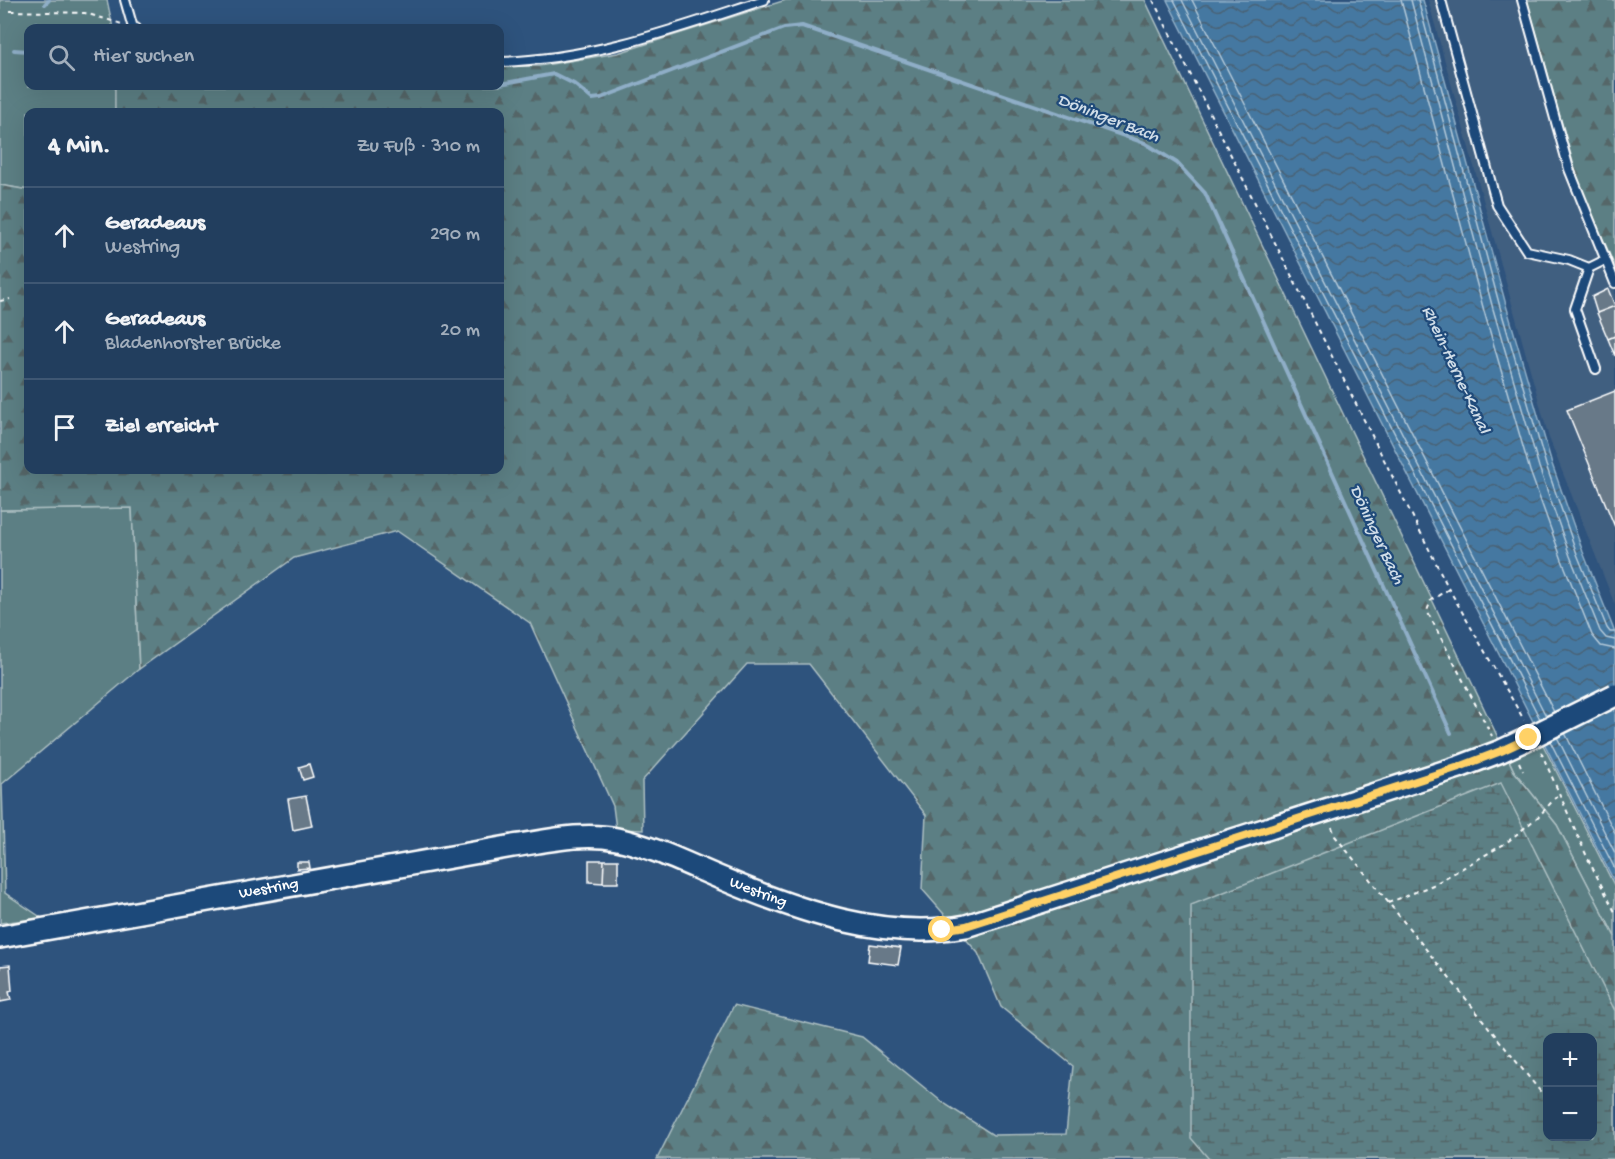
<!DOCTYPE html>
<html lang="de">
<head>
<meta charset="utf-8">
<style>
	:root { --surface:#223e5e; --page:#2a4564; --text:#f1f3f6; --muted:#a2aebc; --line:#3f5773 }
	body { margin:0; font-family:"Gochi Hand",sans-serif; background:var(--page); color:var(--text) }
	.controls { position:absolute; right:18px; bottom:18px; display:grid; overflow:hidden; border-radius:12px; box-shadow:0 6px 24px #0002 }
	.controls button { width:54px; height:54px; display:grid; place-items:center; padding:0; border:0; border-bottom:2px solid var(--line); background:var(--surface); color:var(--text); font:30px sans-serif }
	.stop { position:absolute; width:18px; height:18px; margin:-14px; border:4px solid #ffd166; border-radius:50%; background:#fff }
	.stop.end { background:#ffd166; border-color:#fff; box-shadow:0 2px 6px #0008 }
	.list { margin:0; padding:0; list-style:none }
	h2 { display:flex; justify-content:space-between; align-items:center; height:78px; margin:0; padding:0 24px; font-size:26px }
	h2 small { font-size:20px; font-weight:400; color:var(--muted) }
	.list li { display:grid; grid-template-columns:39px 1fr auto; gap:18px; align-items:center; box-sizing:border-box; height:96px; padding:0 24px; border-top:2px solid var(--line) }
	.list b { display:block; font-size:22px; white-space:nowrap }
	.list p { margin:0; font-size:20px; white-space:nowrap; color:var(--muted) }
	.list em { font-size:20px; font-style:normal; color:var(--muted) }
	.icon { flex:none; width:33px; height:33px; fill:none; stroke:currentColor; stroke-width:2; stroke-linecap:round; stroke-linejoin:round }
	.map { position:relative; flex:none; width:1615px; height:1159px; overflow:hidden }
	.search { position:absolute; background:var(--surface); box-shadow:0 6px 24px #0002; left:24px; top:24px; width:480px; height:66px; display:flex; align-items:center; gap:15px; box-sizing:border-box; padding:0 21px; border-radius:12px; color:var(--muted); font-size:22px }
	.panel { position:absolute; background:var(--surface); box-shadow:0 6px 24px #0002; left:24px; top:108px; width:480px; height:366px; border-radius:12px }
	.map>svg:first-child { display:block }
	.built { fill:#3f5e80 }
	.grass { fill:#5b7f84; stroke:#adbfc2; stroke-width:1.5 }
	.forest { fill:url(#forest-firs); stroke:#adbfc2; stroke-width:1.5; fill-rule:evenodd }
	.wetland { fill:url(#wetland-marsh); stroke:#adbfc2; stroke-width:1.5; fill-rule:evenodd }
	.water { fill:url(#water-waves); stroke:#8faec7; stroke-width:1.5 }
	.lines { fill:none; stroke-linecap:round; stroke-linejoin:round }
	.shore { stroke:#b4c9d9; stroke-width:1.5 }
	.stream { stroke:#8faec7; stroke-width:4 }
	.building { fill:#687988; stroke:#fff; stroke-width:1.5 }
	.service-casing { stroke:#fff; stroke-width:12 }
	.secondary-casing { stroke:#fff; stroke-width:26 }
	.path { stroke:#fff; stroke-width:2; stroke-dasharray:4.5 4.5; stroke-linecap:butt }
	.service { stroke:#1f4a7a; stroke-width:8 }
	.secondary { stroke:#1f4a7a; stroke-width:21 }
	.secondary-bridge-casing { stroke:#fff; stroke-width:26; stroke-linecap:butt }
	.secondary-bridge { stroke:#1f4a7a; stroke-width:21 }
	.route { stroke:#ffd166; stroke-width:8 }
	.labels { text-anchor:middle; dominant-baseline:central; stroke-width:4.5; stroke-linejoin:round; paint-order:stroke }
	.street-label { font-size:16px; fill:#fff; stroke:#1f4a7a }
	.water-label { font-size:18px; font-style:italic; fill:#d0dde8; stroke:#1f4a7a }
</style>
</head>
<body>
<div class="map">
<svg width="1615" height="1159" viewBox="0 0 1615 1159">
	<defs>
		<pattern id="forest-firs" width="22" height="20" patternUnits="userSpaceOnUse" patternTransform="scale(1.5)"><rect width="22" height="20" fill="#5b7f84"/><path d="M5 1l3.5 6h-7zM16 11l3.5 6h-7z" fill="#546668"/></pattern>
		<pattern id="wetland-marsh" width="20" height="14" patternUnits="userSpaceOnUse" patternTransform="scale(1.5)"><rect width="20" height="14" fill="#5b7f84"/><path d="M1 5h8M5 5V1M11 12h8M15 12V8" fill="none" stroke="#546668"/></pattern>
		<pattern id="water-waves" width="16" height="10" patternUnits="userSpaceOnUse" patternTransform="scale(1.5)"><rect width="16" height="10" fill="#4478a1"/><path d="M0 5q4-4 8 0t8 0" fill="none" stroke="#486276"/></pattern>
	</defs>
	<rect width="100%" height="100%" fill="#2e537d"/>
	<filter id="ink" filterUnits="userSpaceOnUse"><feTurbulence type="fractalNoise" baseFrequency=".0167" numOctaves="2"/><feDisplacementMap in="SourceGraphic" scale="12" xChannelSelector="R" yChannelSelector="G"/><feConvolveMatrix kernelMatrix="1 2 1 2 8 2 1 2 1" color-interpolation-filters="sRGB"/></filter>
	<g filter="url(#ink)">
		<path class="built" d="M1428 0H1527L1578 180 1615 267V605L1549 438Z"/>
		<path class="grass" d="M0 0H107L113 28H28V86H115V112H28V190L0 185Z
			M132 508 139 669 2 784 5 893 42 918 0 923V510Z
			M1541 741 1615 887V937L1557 825 1514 771 1508 758Z"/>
		<path class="forest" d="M786 0H1145L1514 771 1557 825 1615 937V1159H657L734 1005 862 1037 942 1102 993 1135 1066 1134 1073 1066 1001 1007 978 953 922 889 926 815 809 664H747L642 781 643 830 616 829 613 806 530 623 397 531 294 558 139 669 132 508 0 510V185L28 190V470H500V112H115V86H500V66H539L618 53ZM1548 1038H1592V1136H1548Z
			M1527 0H1615V267L1578 180Z"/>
		<path class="wetland" d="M1501 783 1615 1011V1159H1209L1191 1138V905ZM1548 1038H1592V1136H1548Z"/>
		<path class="water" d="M1167 0H1423L1506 305 1552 464 1583 552 1615 633V883Z"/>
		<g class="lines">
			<path class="shore" d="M1174 0 1540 719
				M1182 0 1546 716
				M1192 0 1554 712
				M1401 0 1484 311 1530 471 1562 560 1592 635 1601 646 1615 649
				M1411 0 1493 309 1539 467 1570 556 1600 631 1606 638 1615 640
				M1418 0 1500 307 1546 465 1577 554 1607 628 1610 632H1615
				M1565 733 1615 833
				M1557 737 1615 853
				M1550 741 1615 869"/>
			<path class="stream" d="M45 4 49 0
				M33 28 36 23
				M14 50 28 51
				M500 84 554 74 574 84 592 99 601 98 784 28 802 26 1145 143 1177 163 1205 193 1451 733"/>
		</g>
		<path class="building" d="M1608 289 1615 306 1597 313 1592 297Z
			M1615 306V336L1608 339 1597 313Z
			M1615 336V356L1608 339Z
			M1615 391V527L1567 410Z
			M309 764 313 777 303 780 299 767Z
			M306 796 312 826 293 830 288 799Z
			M589 860H604L603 883 589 882Z
			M604 860H618V883H603Z
			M297 862H309L310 868 297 869Z
			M870 944 901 948 898 965 868 961Z
			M10 965 12 991 9 992 11 1000 0 1002V966Z"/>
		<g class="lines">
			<defs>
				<path id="service" d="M125 0 133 28H136
					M1441 0 1497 205 1527 251 1569 260 1589 268
					M1522 0 1569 169 1615 283
					M500 62C595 59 675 29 764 0
					M1596 369 1575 309 1589 268 1605 260"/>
				<g id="secondary">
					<path id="s1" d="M0 937 513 846C547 841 582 832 617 839 654 847 689 865 723 879 799 911 884 941 966 926L1459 767 1501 751 1529 738"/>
				</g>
			</defs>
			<use href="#service" class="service-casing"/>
			<use href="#secondary" class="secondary-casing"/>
			<path class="path" d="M1153 0 1449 589 1524 720
				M10 11 85 13 122 24
				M0 301 10 299
				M1449 589 1431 600 1427 611 1492 736
				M1541 752 1588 859 1615 912
				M1519 762 1523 771
				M1332 827 1335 836 1548 1101
				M1388 903 1433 885 1506 843 1539 816 1558 795"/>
			<use href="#service" class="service"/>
			<use href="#secondary" class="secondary"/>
			<defs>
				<path id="secondary-bridge" d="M1529 738 1615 695"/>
			</defs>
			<use href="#secondary-bridge" class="secondary-bridge-casing"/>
			<use href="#secondary-bridge" class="secondary-bridge"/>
		</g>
	</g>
	<g class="lines" filter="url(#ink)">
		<path class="route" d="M942 930 966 926 1459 767 1501 751 1529 738"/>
	</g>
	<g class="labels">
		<g class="street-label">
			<text stroke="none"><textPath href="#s1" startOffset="273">Westring</textPath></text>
			<text stroke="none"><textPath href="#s1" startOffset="777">Westring</textPath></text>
		</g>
		<g class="water-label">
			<text transform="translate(1108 119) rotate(21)">Döninger Bach</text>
			<text transform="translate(1455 370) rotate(65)">Rhein-Herne-Kanal</text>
			<text transform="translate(1376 535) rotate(65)">Döninger Bach</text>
		</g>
	</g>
</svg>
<div class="controls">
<button>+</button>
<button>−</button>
</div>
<div class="stop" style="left:942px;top:930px"></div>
<div class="stop end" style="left:1529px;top:738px"></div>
<div class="search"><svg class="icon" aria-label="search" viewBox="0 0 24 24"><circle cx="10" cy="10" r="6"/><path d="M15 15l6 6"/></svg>Hier suchen</div>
<section class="panel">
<h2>4 Min.<small>Zu Fuß · 310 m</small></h2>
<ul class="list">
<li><svg class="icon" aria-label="ahead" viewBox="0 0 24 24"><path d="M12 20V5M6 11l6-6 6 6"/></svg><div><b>Geradeaus</b><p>Westring</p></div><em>290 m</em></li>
<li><svg class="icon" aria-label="ahead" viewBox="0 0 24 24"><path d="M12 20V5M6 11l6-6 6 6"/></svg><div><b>Geradeaus</b><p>Bladenhorster Brücke</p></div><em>20 m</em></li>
<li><svg class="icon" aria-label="arrive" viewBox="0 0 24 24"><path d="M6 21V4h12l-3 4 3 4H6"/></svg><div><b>Ziel erreicht</b></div></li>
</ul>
</section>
</div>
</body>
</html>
